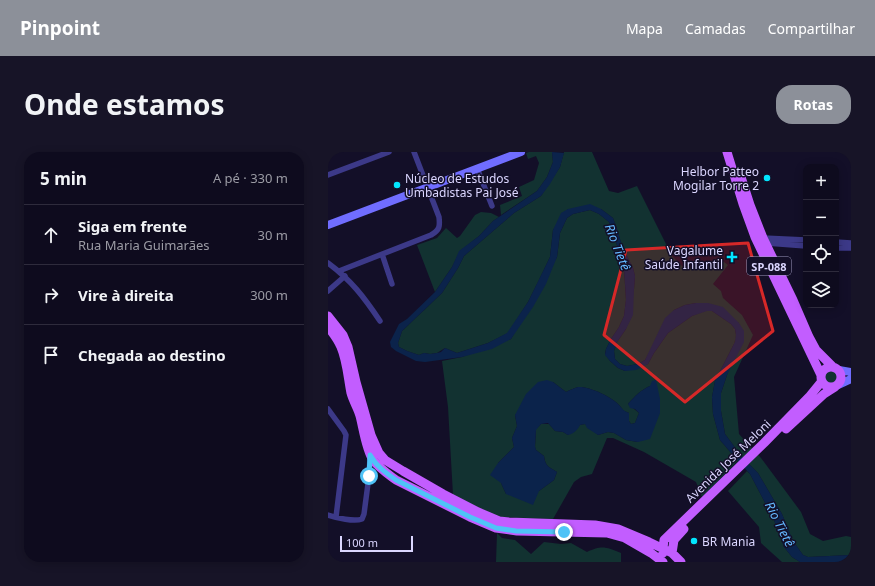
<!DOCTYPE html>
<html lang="pt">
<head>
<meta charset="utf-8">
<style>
	:root { --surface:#0e0b1e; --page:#171427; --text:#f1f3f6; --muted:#9b9ba4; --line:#2e2b3c; --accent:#8c9099 }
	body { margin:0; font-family:"Noto Sans",sans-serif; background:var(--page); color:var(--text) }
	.controls { position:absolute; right:12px; top:12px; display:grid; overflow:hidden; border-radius:8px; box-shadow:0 2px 10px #0003 }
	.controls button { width:36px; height:36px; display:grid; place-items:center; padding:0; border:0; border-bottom:1px solid var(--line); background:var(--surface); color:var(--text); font:20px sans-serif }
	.scale { position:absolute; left:12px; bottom:10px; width:73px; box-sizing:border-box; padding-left:4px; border:2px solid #dbd6ff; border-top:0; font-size:11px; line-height:14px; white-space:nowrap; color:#dbd6ff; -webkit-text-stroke:3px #130f28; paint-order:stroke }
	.stop { position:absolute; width:12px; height:12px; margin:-9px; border:3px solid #4fc3f7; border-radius:50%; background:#fff }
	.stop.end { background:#4fc3f7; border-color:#fff; box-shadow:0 1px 4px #0008 }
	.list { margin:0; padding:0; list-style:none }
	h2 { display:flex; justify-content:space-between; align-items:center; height:52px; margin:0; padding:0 16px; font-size:17px }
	h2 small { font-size:13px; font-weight:400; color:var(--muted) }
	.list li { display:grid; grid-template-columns:26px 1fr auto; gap:12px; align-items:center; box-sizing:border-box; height:60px; padding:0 16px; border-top:1px solid var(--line) }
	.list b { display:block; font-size:15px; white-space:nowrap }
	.list p { margin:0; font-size:13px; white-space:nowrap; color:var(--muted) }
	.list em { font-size:13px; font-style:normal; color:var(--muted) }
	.icon { flex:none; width:22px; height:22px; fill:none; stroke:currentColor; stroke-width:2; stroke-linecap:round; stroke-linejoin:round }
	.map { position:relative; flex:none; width:523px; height:410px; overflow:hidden; border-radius:16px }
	header { display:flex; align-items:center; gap:24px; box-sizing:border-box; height:56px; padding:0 20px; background:var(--accent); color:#fff }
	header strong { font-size:19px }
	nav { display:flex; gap:22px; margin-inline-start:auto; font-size:14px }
	.intro { display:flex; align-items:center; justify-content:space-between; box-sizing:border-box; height:96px; padding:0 24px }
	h1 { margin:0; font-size:28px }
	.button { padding:10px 18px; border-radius:16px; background:var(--accent); color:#fff; font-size:14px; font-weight:700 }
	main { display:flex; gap:24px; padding:0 24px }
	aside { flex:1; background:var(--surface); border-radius:16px; box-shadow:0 2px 10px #0003 }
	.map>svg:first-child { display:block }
	.green { fill:#123231; fill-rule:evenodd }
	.water { fill:#0b234b }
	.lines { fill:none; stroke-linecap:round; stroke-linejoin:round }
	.street { stroke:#3c3988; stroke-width:5.5 }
	.secondary { stroke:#706dff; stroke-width:8 }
	.primary { stroke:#c25dff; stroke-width:9 }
	.route { stroke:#4fc3f7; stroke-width:5 }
	.marked { fill:#d62828; fill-opacity:0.2; stroke:#d62828; stroke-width:3; stroke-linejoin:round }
	.poi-dot { fill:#02e6ff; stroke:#130f28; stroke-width:1.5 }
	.labels { text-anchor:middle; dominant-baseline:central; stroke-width:3; stroke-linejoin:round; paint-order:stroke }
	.shield { fill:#130f28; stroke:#9f9abe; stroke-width:1 }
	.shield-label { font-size:11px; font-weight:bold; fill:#dbd6ff }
	.poi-label { font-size:12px; fill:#dbd6ff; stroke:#130f28; text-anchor:end }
	.street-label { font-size:12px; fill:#dbd6ff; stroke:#130f28 }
	.water-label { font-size:13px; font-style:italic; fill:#64b8ff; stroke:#130f28 }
</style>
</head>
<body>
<header>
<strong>Pinpoint</strong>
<nav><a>Mapa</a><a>Camadas</a><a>Compartilhar</a></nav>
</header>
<div class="intro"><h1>Onde estamos</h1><a class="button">Rotas</a></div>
<main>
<aside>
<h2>5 min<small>A pé · 330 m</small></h2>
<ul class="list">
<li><svg class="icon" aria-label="ahead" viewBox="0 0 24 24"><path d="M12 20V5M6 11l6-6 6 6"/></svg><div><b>Siga em frente</b><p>Rua Maria Guimarães</p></div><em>30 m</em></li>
<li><svg class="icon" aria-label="right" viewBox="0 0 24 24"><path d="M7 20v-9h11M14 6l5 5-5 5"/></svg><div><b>Vire à direita</b></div><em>300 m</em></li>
<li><svg class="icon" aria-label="arrive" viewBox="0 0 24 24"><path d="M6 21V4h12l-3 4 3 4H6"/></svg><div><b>Chegada ao destino</b></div></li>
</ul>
</aside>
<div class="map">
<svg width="523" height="410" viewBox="0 0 523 410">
	<rect width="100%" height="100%" fill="#130f28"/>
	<path class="green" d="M201 0H224L225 10 219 25 209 39 173 63 172 53 194 44 191 35 206 28 211 11 208 4 200 7 198 1Z
		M236 0H264L281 39 290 41 309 34 344 104 357 117 392 107 400 113 385 132 393 139 395 146 414 163 425 183 406 225 411 282 433 306 473 360 482 382 495 389 518 384 523 385V403L480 405 475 403 465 389 454 362 430 321 414 305 397 282 393 259V241L399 223 411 171 368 151 357 153 346 158 317 208 310 212 299 214 292 212 287 207 286 199 289 190 298 177 306 137 307 124 305 116 294 94 289 77 285 66 273 57H240L225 78 222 105 210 130 200 150 180 181 160 191 129 201 117 196 109 201 102 202 96 201 91 203 79 199 71 195 70 191 74 179 114 141 130 116 136 104 186 61 213 44 232 15Z
		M262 58 271 62 281 70 285 80 296 117 298 148 296 164 291 175 283 187 278 197 277 202 282 209 290 216 297 219 320 212 326 201 340 181 364 164 379 158 384 159 403 172 407 177 408 183 407 190 387 229 384 245 385 262 392 288 410 309 374 345 368 330 316 300 285 286H279L264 322 253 325 246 330 225 367 170 365 125 343 120 255 114 209 134 205 183 187 229 105 232 81 239 66 245 62ZM225 230 238 240C242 238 246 236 250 235 261 234 284 245 291 253 296 258 293 258 301 261V269L303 272 307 271 311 261 300 252C307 244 313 238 322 234L310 290 298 288 286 281 280 280 270 283 257 272 252 273 240 283 235 280 227 279 221 272H213L208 277 207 295 208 298 216 304C217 314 221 315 229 320L226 328 211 339 178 342 173 331 170 311 186 295 184 286 189 274 187 263Z
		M153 60 163 61 171 65 165 69 151 84 132 99 124 115 107 140 89 93 109 86 118 76 129 86 132 84 147 63Z
		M496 226a7 7 0 1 1 14 0a7 7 0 1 1-14 0Z
		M419 319 422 322 446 368 456 395 464 405 472 410H454L433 391 431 375 400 339Z
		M169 381 174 386 187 388 203 402 216 390 233 392 243 391 259 400C274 393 278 395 293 401V410H168Z"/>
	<path class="water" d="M224 0 236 1 232 15 222 32 213 44 186 61 136 104 130 116 114 141 74 179 70 191 71 195 79 199 91 203 96 201 102 202 109 201 113 200 117 196 129 201 160 191 179 181 200 150 222 105 225 78 233 61 240 57 262 52 273 57 285 66 289 77 294 94 305 116 307 124 306 137 305 163 298 177 289 190 286 199 287 207 292 212 299 214 310 212 317 208 337 166 346 158 357 153 368 151H380L395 155 411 171 416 179V190L399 223 393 241V259L397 282 414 305 430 321 454 362 465 389 475 403 480 405 523 403V410H472L464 405 456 395 446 368 422 322 410 309 392 288 385 262 384 245 387 229 407 190 408 183 407 177 403 172 384 159H379L364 164 340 181 326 201 320 212 308 218 297 219 290 216 282 209 277 203 278 197 283 187 291 175 296 164 298 147 296 117 285 80 281 70 271 62 262 58 245 62 239 66 232 81 229 105 218 132 205 155 183 187 164 197 134 205 97 210 88 209 68 199 63 195 62 190 71 172 79 167 107 140 124 115 131 99 151 84 165 69 209 39 219 25 225 10Z
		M219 228 225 230 238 240C242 238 246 236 250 235 261 234 284 245 291 253 296 258 294 258 301 261V269L303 272 307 271 311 261 307 257 302 256 300 252C307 244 313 238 322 234L324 229 328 228 332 247V261L322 287 310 290 298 288 286 281 280 280 270 283 259 276 257 272 252 273C250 278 245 282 240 283L235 280 227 279 220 271 213 272 208 278 207 294 208 298 216 304C217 314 221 315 229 320L226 328 211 339 205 353 178 342 173 331 162 323 170 311 186 295 184 286 189 274 187 263 198 242 210 230Z"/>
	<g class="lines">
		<path class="street" d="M149 16 164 54
			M0 23 61 0
			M435 86 478 88
			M508 90 523 91
			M438 91 478 94
			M508 96H523
			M54 102 64 132
			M0 111C23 128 36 145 52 169
			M11 119 103 83C112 78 112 74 111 65L86 0
			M0 139 17 124
			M0 257 16 279 18 283 8 365
			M0 363C9 366 26 370 34 367L36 362 41 324 42 305"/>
		<path class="secondary" d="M0 73 193 0
			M511 218 523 220
			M510 233 523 227"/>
		<path class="primary" d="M399 0 415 52 427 85 493 223
			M412 22 422 53 435 86 465 148 481 185 488 198 504 214
			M0 164 15 183 20 195 28 230 43 283 51 301 57 308 75 319 115 342 150 360 171 369 181 370 267 373 290 377 321 390 344 401 353 410
			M0 175C5 181 10 188 13 195 19 209 20 226 23 241 25 249 30 256 32 264 35 275 38 298 45 308 51 316 60 322 68 328L142 365 168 376 189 379 279 381 297 386 323 401 335 410
			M493 225a10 10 0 1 1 20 0a10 10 0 1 1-20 0Z
			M458 277 496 242 507 235
			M335 401V396L336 388 436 291 481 245 494 229
			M344 401 346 388 356 377"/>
	</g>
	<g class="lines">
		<path class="route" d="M41 324 42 303C48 314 58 321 68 328L142 365 168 376 188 379 236 380"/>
	</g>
	<path class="marked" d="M420 91 445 179 357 250 276 183 298 98Z"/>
	<g class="poi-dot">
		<circle cx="439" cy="26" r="4"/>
		<circle cx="69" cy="33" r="4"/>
		<path d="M402 99h4v4h4v4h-4v4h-4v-4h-4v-4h4z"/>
		<circle cx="366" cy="389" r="4"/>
	</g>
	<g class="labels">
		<rect class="shield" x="419" y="105" width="44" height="18" rx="3"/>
		<g class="shield-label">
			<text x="441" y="114">SP-088</text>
		</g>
		<g class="poi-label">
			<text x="431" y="19">Helbor Patteo<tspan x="431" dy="14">Mogilar Torre 2</tspan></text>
			<text x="77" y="26" text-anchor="start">Núcleo de Estudos<tspan x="77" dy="14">Umbadistas Pai José</tspan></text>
			<text x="395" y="98">Vagalume<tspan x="395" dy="14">Saúde Infantil</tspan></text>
			<text x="374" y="389" text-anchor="start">BR Mania</text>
		</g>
		<g class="street-label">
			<text transform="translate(400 309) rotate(-44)">Avenida José Meloni</text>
		</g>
		<g class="water-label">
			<text transform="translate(290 95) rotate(69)">Rio Tietê</text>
			<text transform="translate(452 372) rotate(63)">Rio Tietê</text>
		</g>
	</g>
</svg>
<div class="controls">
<button>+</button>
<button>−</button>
<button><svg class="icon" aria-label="locate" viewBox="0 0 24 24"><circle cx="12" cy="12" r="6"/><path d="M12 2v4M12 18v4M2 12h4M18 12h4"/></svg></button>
<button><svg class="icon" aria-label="layers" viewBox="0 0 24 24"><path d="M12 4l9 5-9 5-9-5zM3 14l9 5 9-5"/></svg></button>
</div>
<div class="scale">100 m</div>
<div class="stop" style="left:41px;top:324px"></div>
<div class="stop end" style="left:236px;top:380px"></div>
</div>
</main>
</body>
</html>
